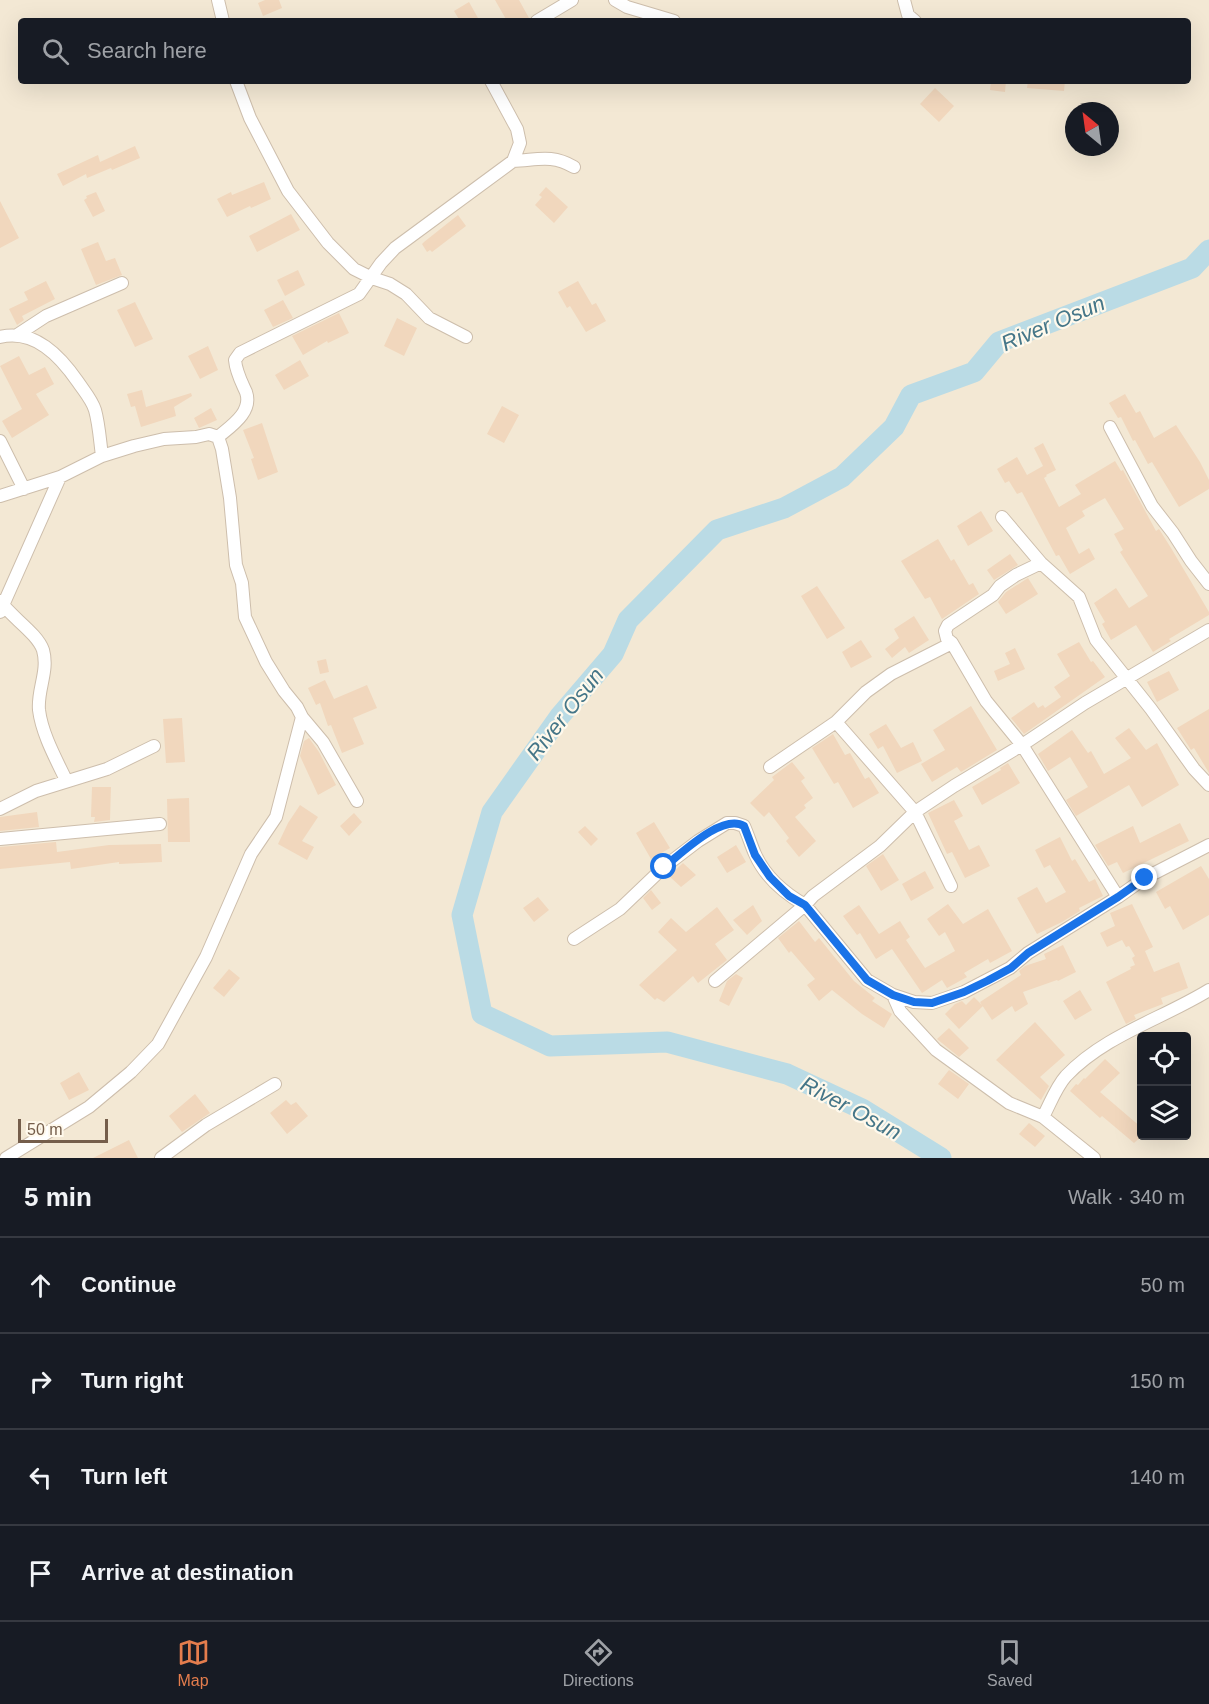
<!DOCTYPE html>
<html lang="en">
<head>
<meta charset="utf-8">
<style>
	:root { --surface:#171b24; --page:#20242c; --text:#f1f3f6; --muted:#9ea1a6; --line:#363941; --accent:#e47d4d }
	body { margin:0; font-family:Arial,sans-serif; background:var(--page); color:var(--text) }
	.controls { position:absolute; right:18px; bottom:18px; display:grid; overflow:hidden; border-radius:6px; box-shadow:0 6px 24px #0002 }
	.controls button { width:54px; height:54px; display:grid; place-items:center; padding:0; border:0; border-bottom:2px solid var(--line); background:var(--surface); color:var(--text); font:30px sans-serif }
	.compass { position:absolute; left:1065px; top:102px; width:54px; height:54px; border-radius:50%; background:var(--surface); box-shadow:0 6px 24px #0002; rotate:331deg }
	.scale { position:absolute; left:18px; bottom:15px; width:90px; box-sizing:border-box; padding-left:6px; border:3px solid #755e4b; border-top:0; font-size:16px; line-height:21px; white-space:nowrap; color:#755e4b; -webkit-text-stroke:4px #fff9ec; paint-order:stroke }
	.stop { position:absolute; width:18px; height:18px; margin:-14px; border:4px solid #1a73e8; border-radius:50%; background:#fff }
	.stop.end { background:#1a73e8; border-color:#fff; box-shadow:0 2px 6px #0008 }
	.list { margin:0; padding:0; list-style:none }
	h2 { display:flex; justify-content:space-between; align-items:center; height:78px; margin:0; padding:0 24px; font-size:26px }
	h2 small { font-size:20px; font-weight:400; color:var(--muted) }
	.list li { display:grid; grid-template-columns:39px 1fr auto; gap:18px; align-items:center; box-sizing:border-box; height:96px; padding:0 24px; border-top:2px solid var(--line) }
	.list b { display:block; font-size:22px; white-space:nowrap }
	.list em { font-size:20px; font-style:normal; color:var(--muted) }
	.icon { flex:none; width:33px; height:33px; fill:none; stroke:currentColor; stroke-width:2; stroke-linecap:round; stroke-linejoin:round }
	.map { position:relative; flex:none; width:1209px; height:1158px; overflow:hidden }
	.search { position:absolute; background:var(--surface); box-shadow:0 6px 24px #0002; left:18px; right:18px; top:18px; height:66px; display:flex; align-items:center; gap:15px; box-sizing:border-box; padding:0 21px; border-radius:6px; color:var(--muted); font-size:22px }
	.sheet { height:462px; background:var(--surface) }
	nav { display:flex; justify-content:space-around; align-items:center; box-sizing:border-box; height:84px; border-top:2px solid var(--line); background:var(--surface); font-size:16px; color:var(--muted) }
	nav a { display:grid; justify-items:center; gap:3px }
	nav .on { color:var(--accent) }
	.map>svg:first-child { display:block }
	.residential { fill:#f3e8d4; fill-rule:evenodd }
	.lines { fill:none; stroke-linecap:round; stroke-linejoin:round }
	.river { stroke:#badbe5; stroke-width:21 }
	.building { fill:#f1d7bd }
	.street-casing { stroke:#cdbeac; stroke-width:14 }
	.street { stroke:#fff; stroke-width:12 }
	.route { stroke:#1a73e8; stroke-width:8 }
	.labels { text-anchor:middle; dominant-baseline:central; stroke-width:4.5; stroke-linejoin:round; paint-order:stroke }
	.water-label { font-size:22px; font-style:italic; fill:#457688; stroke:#fff9ec }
</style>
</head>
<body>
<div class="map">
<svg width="1209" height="1158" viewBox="0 0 1209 1158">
	<rect width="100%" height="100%" fill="#fcf5e5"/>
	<path class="residential" d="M0 0H1209V1158H0ZM21 21H1188V81H21ZM1074 111H1110V147H1074ZM1142 1036H1186V1136H1142Z"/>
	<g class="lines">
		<path class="river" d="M941 1158 862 1109 787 1074 667 1042 550 1046 482 1014 462 915 492 812 560 716 613 654 628 620 717 530 784 508 842 477 894 427 911 395 974 372 999 342 1192 268 1209 250"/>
	</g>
	<path class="building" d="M265 0H279L282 8 263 16 258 3Z
		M495 0H519L529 18V21H507Z
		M469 2 478 18 473 21H460L454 11Z
		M991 81H1006L1005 92 990 90Z
		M1028 81H1065L1064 91 1027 88Z
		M935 88 954 106 939 122 920 104Z
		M135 146 140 158 112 170 111 168 87 178 86 174 63 186 57 174 98 155 100 162Z
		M264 182 271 199 251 208 250 206 227 217 217 199 231 192 232 195Z
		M546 187 568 207 554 223 535 205 542 197 539 195Z
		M96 192 105 211 93 217 84 200 87 198 86 196Z
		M0 201 19 238 0 248Z
		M291 214 300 230 257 252 249 236Z
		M458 215 466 226 432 252 430 250 427 252 422 244 424 242Z
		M98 242 106 261 115 258 122 275 96 285 81 249Z
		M298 270 305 285 285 296 277 280Z
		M46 281 55 299 22 316 24 320 17 325 9 309 28 300 24 292Z
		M578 281 592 305 596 303 606 321 586 332 570 306 567 308 558 292Z
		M283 300 293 318 273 327 264 310Z
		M135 302 153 339 135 347 117 310Z
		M339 313 349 333 328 343 327 341 303 355 292 336Z
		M397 318 417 328 404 356 384 346Z
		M208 346 218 370 200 379 188 356Z
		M19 356 29 375 45 367 54 384 36 394 49 415 12 438 2 421 22 409 0 366Z
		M300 360 309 376 284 390 275 375Z
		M142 390 146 407 191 393 192 396 174 407 176 416 141 427 135 406 131 407 127 394Z
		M1125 394 1136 413 1140 411 1154 438 1176 425 1200 462 1209 480V489L1179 507 1152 462 1148 464 1135 440 1133 441 1121 417 1118 418 1109 403Z
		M502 406 519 415 504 443 487 434Z
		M211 408 217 420 199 428 194 418Z
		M262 423 278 472 258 480 251 459 254 458 243 430Z
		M1043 443 1056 470 1046 475 1047 476 1044 478 1059 507 1081 494 1075 485 1115 461 1121 471 1123 470 1156 531 1159 529 1171 548 1209 612V615L1169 639 1171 641 1153 652 1136 625 1111 640 1102 624 1105 622 1094 603 1116 588 1129 608 1148 596 1120 552 1123 550 1114 534 1124 529 1105 498 1082 511 1085 516 1066 528 1079 554 1089 548 1095 559 1070 574 1059 555 1056 556 1022 492 1017 494 1009 481 1005 483 997 469 1017 457 1027 475 1043 466 1034 448Z
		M981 511 993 531 968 546 957 526Z
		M938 539 951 561 954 559 969 585 973 583 979 594 942 619 930 597 925 599 901 561Z
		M1010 554 1018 565 994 580 987 570Z
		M1028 578 1038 594 1006 614 998 602 1006 592Z
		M817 586 845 628 827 639 801 596Z
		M914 616 929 640 909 653 905 647 892 658 885 649 899 638 894 629Z
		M861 640 872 657 851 668 842 652Z
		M1079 642 1091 662 1093 661 1105 677 1024 734 1011 718 1034 702 1038 708 1043 705 1045 708 1061 697 1054 687 1070 676 1057 654Z
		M1015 648 1025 669 998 681 994 671 1010 664 1005 653Z
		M326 659 329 672 320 674 317 661Z
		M1169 671 1179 690 1157 702 1147 682Z
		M325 680 334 699 367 685 377 708 353 718 364 744 342 753 331 725 328 726 320 703 316 705 308 688Z
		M971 706 997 750 961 772 957 767 932 782 921 764 945 750 933 730Z
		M1209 709V773L1194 748 1191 750 1177 728Z
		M182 718 185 762 166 763 163 719Z
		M886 724 901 748 913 742 922 761 897 773 883 746 878 749 869 734Z
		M1129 728 1146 750 1157 743 1179 785 1142 807 1129 785 1076 816 1066 800 1088 787 1070 757 1048 771 1038 754 1072 730 1088 753 1091 751 1104 774 1131 758 1115 738Z
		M833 734 845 755 850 753 865 779 869 777 879 793 853 808 838 782 834 784 812 748Z
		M309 738 319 752 336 785 318 795 300 756 304 741Z
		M792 762 805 778 801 781 813 798 804 805 806 808 795 817 816 841 799 857 786 841 789 838 769 812 764 817 750 803 774 780 772 777Z
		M1008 763 1020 783 982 805 972 787 1001 770 1000 768Z
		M92 787H111L110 820 94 822 95 817H91Z
		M189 798 190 842H168L167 799Z
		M954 800 963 816 954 821 969 850 979 845 990 866 965 878 952 852 947 854 928 813Z
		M300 805 318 817 302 841 314 847 307 860 278 844 288 823Z
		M37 812 39 827 0 831V817Z
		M354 813 362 822 349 836 340 826Z
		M654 822 670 848 651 859 636 833Z
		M1180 823 1189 841 1123 873 1117 862 1108 866 1095 845 1133 826 1140 843Z
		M585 826 598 839 591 846 578 832Z
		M1060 837 1072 861 1075 859 1089 882 1095 879 1103 896 1079 908 1080 911 1062 922 1037 934 1017 898 1037 887 1046 903 1066 892 1050 865 1044 868 1035 850Z
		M56 842 57 852 109 845 161 844 162 862 119 864V862L71 869 70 862 0 869V847Z
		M736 845 746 862 727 873 717 857Z
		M883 854 899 880 881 891 866 866Z
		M683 863 696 875 681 887 669 876Z
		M1201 866 1209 879V915L1183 930 1170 906 1165 909 1156 892Z
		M925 871 934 888 911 901 902 884Z
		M651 890 661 903 652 910 643 898Z
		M538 897 549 910 534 922 523 908Z
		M948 904 963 924 988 909 1012 951 990 963 988 959 964 973 967 977 947 988 942 980 922 993 892 949 876 959 860 933 857 935 843 916 859 905 879 934 900 921 910 937 906 940 925 968 955 951 945 932 939 936 927 919Z
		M1132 904 1153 947 1145 951 1154 972 1179 962 1188 988 1161 998 1163 1004 1134 1015 1136 1019 1126 1024 1106 982 1131 969 1130 967 1135 965 1132 958 1135 956 1129 946 1126 947 1122 940 1107 947 1100 933 1115 926 1110 913Z
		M753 905 762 921 747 935 733 920Z
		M717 907 734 930 715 944 727 960 698 983 693 976 664 1002 657 998 655 1000 639 985 677 950 658 932 671 918 686 932Z
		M799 921 815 942 819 938 854 981 875 998 872 1001 892 1014 884 1028 862 1014 832 990 819 1001 807 985 815 979 791 951 789 953 778 938Z
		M1063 945 1076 972 1058 981 1057 980 1023 992 1028 1004 1015 1012 1012 1006 992 1020 980 1002 1021 975 1019 971 1025 966 1046 959 1044 954Z
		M229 969 240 978 224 997 213 988Z
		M736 974 743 978 729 1006 719 1001 727 981Z
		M1080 990 1092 1010 1075 1020 1063 1001Z
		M974 997 983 1006 959 1029 945 1014 955 1004 962 1001 966 1005Z
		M1035 1022 1065 1055 1040 1077 1049 1086 1041 1100 996 1060Z
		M949 1028 969 1048 959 1057 937 1039Z
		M1105 1059 1120 1073 1100 1092 1142 1128V1136L1134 1143 1102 1116 1100 1118 1070 1091 1076 1084 1078 1085 1084 1078 1085 1079Z
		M949 1070 969 1084 958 1099 938 1084Z
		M79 1072 89 1090 69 1100 60 1083Z
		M195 1094 210 1113 182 1132 169 1116Z
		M286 1100 291 1105 296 1102 308 1116 287 1134 270 1113Z
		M1029 1123 1045 1136 1035 1147 1019 1134Z
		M129 1140 138 1158H93Z"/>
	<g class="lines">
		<defs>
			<path id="street" d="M218 0 223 21
				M615 0 627 7 674 21
				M904 0 908 15 915 21
				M537 21 572 0
				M236 81 250 118 288 191 328 243 354 269 372 278 390 284 406 294 429 318 466 337
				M513 161C538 160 551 154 574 167
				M17 335 46 316 122 283
				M0 337C35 329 60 356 78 382 84 391 92 400 95 410 99 424 100 441 102 456
				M1110 427 1152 506 1173 533 1191 561 1209 584
				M218 437C231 426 253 412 246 392 241 381 236 372 235 360L240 353 359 294 381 263 395 248 513 161 520 143 517 129 491 81
				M0 441 24 489
				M0 496 60 477 102 456 134 446 164 439 196 437 209 434 218 437 222 449 230 498 236 565 242 583 245 617 266 662 284 691 297 707 302 717 276 817 251 854 206 957 158 1044 131 1072 89 1107 6 1158
				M1002 517 1041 563 1079 597 1096 640 1151 709 1194 769 1209 785
				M1041 563 1016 575 1000 586 993 595 948 625 945 631 947 639 952 643 986 701 1022 745 1118 897
				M0 601C11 617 37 633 43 650 49 671 37 690 39 710 42 734 56 759 66 780
				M0 612 60 477
				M1209 630 1085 703 1022 745 954 786 915 812 880 846 813 896 805 905 867 980 893 995 914 1002 932 1003 964 992 1010 968 1028 953 1118 897 1145 878 1209 845
				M302 717 323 742 357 801
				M770 767 836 722
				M0 809 36 791 107 769 154 746
				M0 839 160 824
				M951 886 915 812 836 722 866 692 891 674 952 643
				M574 939 620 909 664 867 698 841 727 823H735L744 826C748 835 751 845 755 854 765 877 784 893 805 905L715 981
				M893 995 900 1011 936 1050 1009 1103 1043 1117 1094 1158
				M1043 1117C1050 1104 1056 1087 1066 1076 1105 1035 1162 1019 1209 990
				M161 1158 206 1125 275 1084"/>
		</defs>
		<use href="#street" class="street-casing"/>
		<use href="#street" class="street"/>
	</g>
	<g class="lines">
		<path class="route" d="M664 867C681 854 722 813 744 826L755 855 770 877 789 896 805 905 867 980 893 995 914 1002 932 1003 964 992 987 981 1011 968 1028 953 1118 897 1145 878"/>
	</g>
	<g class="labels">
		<g class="water-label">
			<text transform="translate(1053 323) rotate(-23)">River Osun</text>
			<text transform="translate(565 714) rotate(-52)">River Osun</text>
			<text transform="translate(851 1108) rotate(28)">River Osun</text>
		</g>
	</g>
</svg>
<div class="controls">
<button><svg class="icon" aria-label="locate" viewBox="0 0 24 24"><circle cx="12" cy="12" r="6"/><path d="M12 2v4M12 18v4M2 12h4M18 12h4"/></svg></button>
<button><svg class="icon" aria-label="layers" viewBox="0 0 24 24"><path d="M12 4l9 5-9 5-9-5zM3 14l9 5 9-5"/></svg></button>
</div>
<svg class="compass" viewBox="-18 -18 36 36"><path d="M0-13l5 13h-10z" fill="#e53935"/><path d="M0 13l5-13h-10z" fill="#9ea1a6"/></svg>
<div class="scale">50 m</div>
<div class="stop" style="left:664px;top:867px"></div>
<div class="stop end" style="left:1145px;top:878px"></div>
<div class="search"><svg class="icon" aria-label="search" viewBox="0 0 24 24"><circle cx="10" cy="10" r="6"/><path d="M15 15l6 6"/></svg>Search here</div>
</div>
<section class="sheet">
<h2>5 min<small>Walk · 340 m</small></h2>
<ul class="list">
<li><svg class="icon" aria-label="ahead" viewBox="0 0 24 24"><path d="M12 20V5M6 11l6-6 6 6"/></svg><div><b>Continue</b></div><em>50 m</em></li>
<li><svg class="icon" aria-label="right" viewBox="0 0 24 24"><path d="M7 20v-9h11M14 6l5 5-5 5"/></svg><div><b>Turn right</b></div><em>150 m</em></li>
<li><svg class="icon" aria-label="left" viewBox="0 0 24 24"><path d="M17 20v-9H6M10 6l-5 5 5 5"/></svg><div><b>Turn left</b></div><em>140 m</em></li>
<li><svg class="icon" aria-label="arrive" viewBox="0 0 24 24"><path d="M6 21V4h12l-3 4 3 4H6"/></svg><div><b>Arrive at destination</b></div></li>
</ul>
</section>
<nav>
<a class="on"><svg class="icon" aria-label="map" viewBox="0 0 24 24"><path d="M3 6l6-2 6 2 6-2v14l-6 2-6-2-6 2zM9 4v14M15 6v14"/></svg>Map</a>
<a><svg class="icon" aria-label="directions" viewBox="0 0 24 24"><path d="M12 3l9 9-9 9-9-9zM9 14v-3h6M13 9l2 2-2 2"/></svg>Directions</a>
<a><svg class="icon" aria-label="saved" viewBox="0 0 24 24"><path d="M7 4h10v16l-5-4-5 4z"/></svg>Saved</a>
</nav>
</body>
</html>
